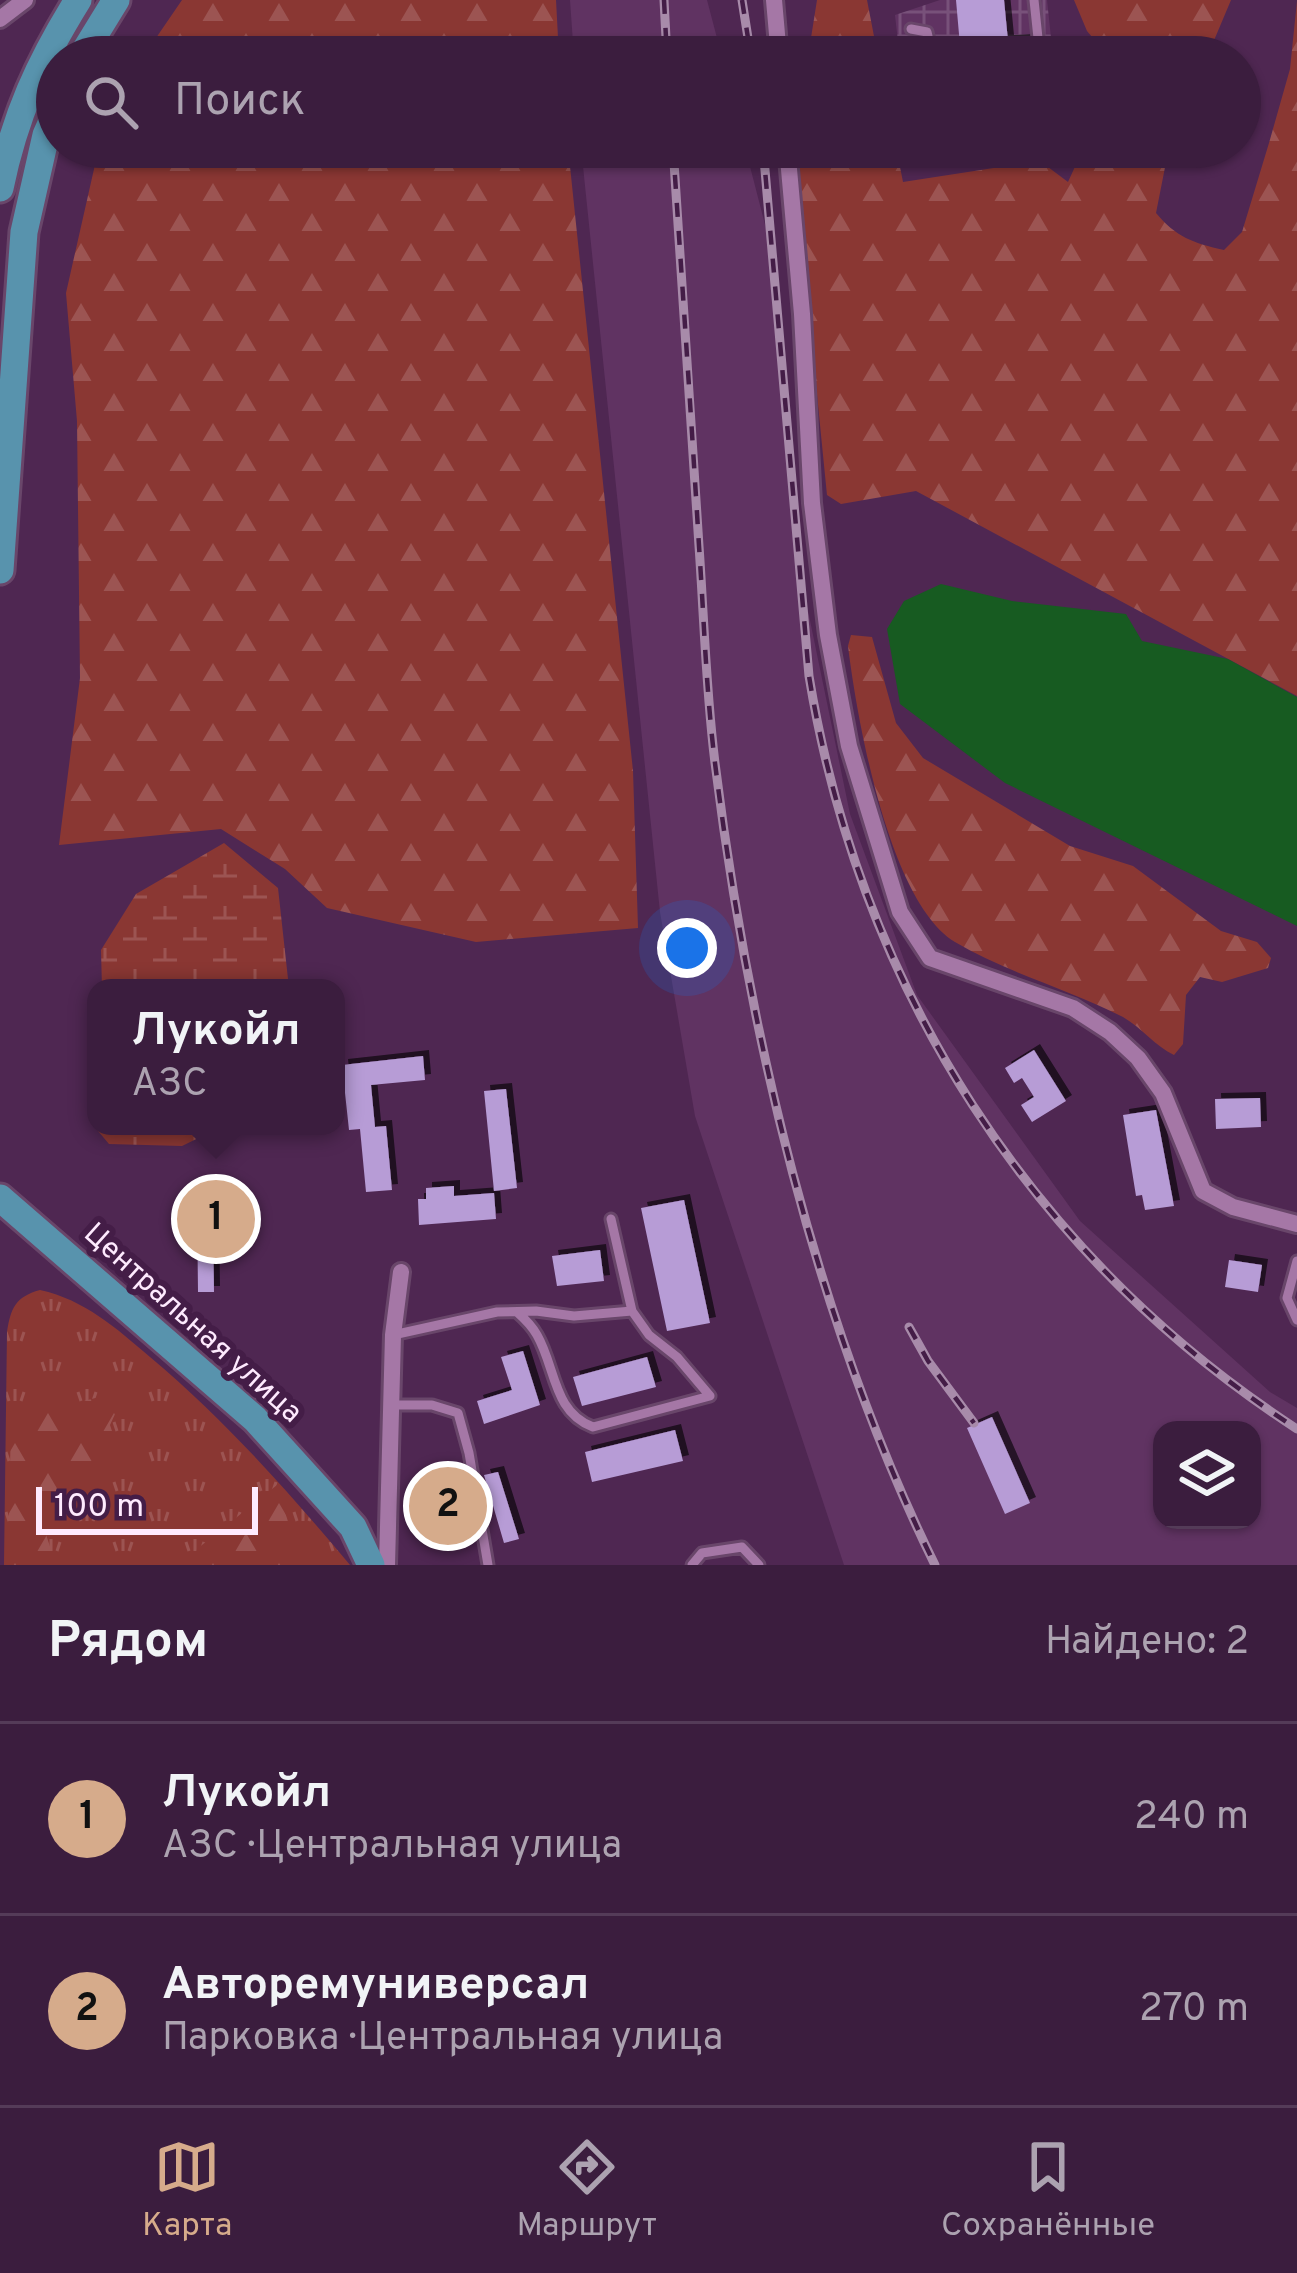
<!DOCTYPE html>
<html lang="ru">
<head>
<meta charset="utf-8">
<style>
	:root { --surface:#3b1d3e; --page:#462a49; --text:#f1f3f6; --muted:#aca2b0; --line:#543b58; --accent:#d6ab8b }
	body { margin:0; font-family:Overpass,sans-serif; background:var(--page); color:var(--text) }
	.controls { position:absolute; right:36px; bottom:36px; display:grid; overflow:hidden; border-radius:24px; box-shadow:0 3px 9px #0004 }
	.controls button { width:108px; height:108px; display:grid; place-items:center; padding:0; border:0; border-bottom:3px solid var(--line); background:var(--surface); color:var(--text); font:60px sans-serif }
	.scale { position:absolute; left:36px; bottom:30px; width:222px; box-sizing:border-box; padding-left:12px; border:6px solid #feeafe; border-top:0; font-size:33px; line-height:42px; white-space:nowrap; color:#feeafe; -webkit-text-stroke:9px #441d47; paint-order:stroke }
	.you { position:absolute; left:687px; top:948px; width:42px; height:42px; margin:-30px; border:9px solid #fff; border-radius:50%; background:#1a73e8; box-shadow:0 0 0 18px #1a73e833 }
	.badge { display:grid; place-items:center; width:78px; height:78px; border-radius:50%; background:var(--accent); color:#111; font-size:39px; font-weight:700 }
	.pin { position:absolute; translate:-50% -50%; border:6px solid #fff; box-shadow:0 3px 12px #0006 }
	.popup { position:absolute; left:87px; top:979px; width:258px; height:156px; box-sizing:border-box; display:grid; place-content:center; border-radius:24px; background:var(--surface); filter:drop-shadow(0 3px 9px #0005); font-size:39px; white-space:nowrap; color:var(--muted) }
	.popup b { font-size:45px; color:var(--text) }
	.popup::after { content:''; position:absolute; left:50%; top:100%; margin-left:-24px; border:24px solid transparent; border-top-color:var(--surface) }
	.list { margin:0; padding:0; list-style:none }
	h2 { display:flex; justify-content:space-between; align-items:center; height:156px; margin:0; padding:0 48px; font-size:51px }
	h2 small { font-size:39px; font-weight:400; color:var(--muted) }
	.list li { display:grid; grid-template-columns:78px 1fr auto; gap:36px; align-items:center; box-sizing:border-box; height:192px; padding:0 48px; border-top:3px solid var(--line) }
	.list b { display:block; font-size:45px; white-space:nowrap }
	.list p { margin:0; font-size:39px; white-space:nowrap; color:var(--muted) }
	.list em { font-size:39px; font-style:normal; color:var(--muted) }
	.icon { flex:none; width:66px; height:66px; fill:none; stroke:currentColor; stroke-width:2; stroke-linecap:round; stroke-linejoin:round }
	.map { position:relative; flex:none; width:1297px; height:1565px; overflow:hidden }
	.search { position:absolute; background:var(--surface); box-shadow:0 3px 9px #0004; left:36px; right:36px; top:36px; height:132px; display:flex; align-items:center; gap:30px; box-sizing:border-box; padding:0 42px; border-radius:66px; color:var(--muted); font-size:45px }
	.sheet { height:540px; background:var(--surface) }
	nav { display:flex; justify-content:space-around; align-items:center; box-sizing:border-box; height:168px; border-top:3px solid var(--line); background:var(--surface); font-size:33px; color:var(--muted) }
	nav a { display:grid; justify-items:center; gap:6px }
	nav .on { color:var(--accent) }
	.map>svg:first-child { display:block }
	.built { fill:#603362; fill-rule:evenodd }
	.industrial { fill:url(#industrial-grid) }
	.grass { fill:url(#grass-tufts) }
	.forest { fill:url(#forest-firs) }
	.wetland { fill:url(#wetland-marsh) }
	.water { fill:#175b21 }
	.building { fill:#b79cd6; filter:url(#shadow) }
	.lines { fill:none; stroke-linecap:round; stroke-linejoin:round }
	.lane-casing { stroke:#69466a; stroke-width:15 }
	.street-casing { stroke:#69466a; stroke-width:22 }
	.primary-casing { stroke:#69466a; stroke-width:33 }
	.lane { stroke:#a577a6; stroke-width:9 }
	.street { stroke:#a577a6; stroke-width:16 }
	.primary { stroke:#5893ad; stroke-width:27 }
	.rail-casing { stroke:#a88baa; stroke-width:9 }
	.rail { stroke:#441d47; stroke-width:4.5; stroke-dasharray:14; stroke-linecap:butt }
	.labels { text-anchor:middle; dominant-baseline:central; stroke-width:12; stroke-linejoin:round; paint-order:stroke }
	.street-label { font-size:30px; fill:#feeafe; stroke:#441d47 }
</style>
</head>
<body>
<div class="map">
<svg width="1297" height="1565" viewBox="0 0 1297 1565">
	<defs>
		<pattern id="industrial-grid" width="8" height="8" patternUnits="userSpaceOnUse" patternTransform="scale(3)"><rect width="8" height="8" fill="#603362"/><path d="M0 4h8M4 0v8" fill="none" stroke="#78517a"/></pattern>
		<pattern id="grass-tufts" width="24" height="20" patternUnits="userSpaceOnUse" patternTransform="scale(3)"><rect width="24" height="20" fill="#8a3733"/><path d="M3 7l-1-3M5 7V3M7 7l1-3M15 17l-1-3M17 17v-4M19 17l1-3" fill="none" stroke="#9c5452"/></pattern>
		<pattern id="forest-firs" width="22" height="20" patternUnits="userSpaceOnUse" patternTransform="scale(3)"><rect width="22" height="20" fill="#8a3733"/><path d="M5 1l3.5 6h-7zM16 11l3.5 6h-7z" fill="#9c5452"/></pattern>
		<pattern id="wetland-marsh" width="20" height="14" patternUnits="userSpaceOnUse" patternTransform="scale(3)"><rect width="20" height="14" fill="#8a3733"/><path d="M1 5h8M5 5V1M11 12h8M15 12V8" fill="none" stroke="#9c5452"/></pattern>
		<filter id="shadow"><feDropShadow dx="6" dy="-6" stdDeviation="0" flood-color="#0009"/></filter>
	</defs>
	<rect width="100%" height="100%" fill="#4f2752"/>
	<path class="built" d="M570 0H707L722 57H574Z
		M581 147H745L769 240 795 548 850 814 917 995 1080 1221 1270 1392 1297 1408V1565H844L695 1116 660 912ZM1162 1430H1252V1520H1162Z"/>
	<path class="industrial" d="M940 0H1047L1053 57H918L909 49 899 50 895 15Z"/>
	<path class="grass" d="M40 1290C85 1300 116 1328 150 1357 225 1420 287 1490 350 1565H4L7 1332C11 1308 15 1297 40 1290Z"/>
	<path class="forest" d="M182 0H556L559 57H143Z
		M817 0H867L878 57H808Z
		M1074 0H1231L1207 57H1109L1087 31Z
		M1297 1V696L916 491 841 504 827 495 793 153 794 147H896L903 182 1040 161 1068 182 1084 147H1169L1156 213C1176 237 1193 243 1224 250L1242 232 1269 143 1290 69Z
		M99 147H568L633 771 638 928 476 942 327 908 285 869 221 829 59 845 80 678 77 421 66 293Z
		M851 635 872 637 896 723 923 758 1070 846 1133 866 1221 931 1257 942 1271 958 1268 968 1222 982 1200 977 1186 995 1183 1044 1174 1055C1155 1046 1142 1028 1123 1017 1069 989 1007 973 955 942 889 902 857 719 848 646Z
		M126 1390 110 1425 121 1459 40 1516 56 1565H8L11 1420Z
		M277 1485 301 1565H194L197 1549Z"/>
	<path class="wetland" d="M224 843 278 888 289 988H102L101 950 136 894Z
		M96 1101V1126H223L182 1146 109 1144 93 1125Z"/>
	<path class="water" d="M941 584 1012 601 1126 614 1142 641 1228 659 1297 697V926L1005 783 900 704 887 629 904 601Z"/>
	<path class="building" d="M956 0H1004L1008 41 1027 40 1028 57H961Z
		M1034 1050 1066 1101 1032 1122 1021 1105 1034 1097 1022 1078 1014 1083 1005 1068Z
		M423 1056 425 1080 371 1085 375 1127 386 1126 392 1190 366 1192 360 1129 349 1130 342 1065Z
		M506 1089 517 1188 494 1191 484 1091Z
		M1260 1098 1261 1127 1216 1129 1215 1099Z
		M1156 1110 1174 1206 1145 1210 1142 1195 1136 1196 1123 1115Z
		M454 1186V1196L494 1193 496 1219 419 1225 418 1199H426V1188Z
		M684 1200 710 1323 667 1331 641 1208Z
		M221 1202V1222H213L214 1292H198L197 1203Z
		M600 1250 604 1281 557 1286 552 1256Z
		M1229 1260 1262 1265 1258 1292 1225 1287Z
		M523 1351 540 1405 484 1424 477 1401 512 1390 501 1357Z
		M647 1357 656 1387 582 1406 573 1377Z
		M992 1417 1030 1503 1005 1514 967 1428Z
		M675 1430 683 1461 592 1482 585 1452Z
		M498 1472 519 1539 504 1543 484 1475Z"/>
	<g class="lines">
		<defs>
			<path id="lane" d="M1034 0 1040 57
				M911 29 927 32 933 57
				M1297 1261 1287 1298 1297 1320
				M517 1312C525 1319 532 1326 537 1335 556 1368 553 1412 593 1427L710 1396 677 1357 649 1335 632 1311
				M393 1335 497 1312 536 1311 574 1316 632 1311 611 1219
				M392 1405H432L458 1413 469 1453 488 1565
				M692 1565 702 1553 742 1547 759 1565"/>
			<path id="street" d="M774 0 779 57
				M0 19 25 0
				M787 147 802 314 812 503 828 635 849 746 900 912 930 958 1073 1008 1110 1032 1138 1058 1163 1093 1203 1191 1233 1207 1297 1224
				M387 1565 393 1335 401 1272"/>
			<path id="primary" d="M81 57 116 0
				M0 188C15 115 39 63 78 0
				M0 570 24 232 46 135 57 110
				M0 1198 255 1419 353 1527 371 1565"/>
		</defs>
		<use href="#lane" class="lane-casing"/>
		<use href="#street" class="street-casing"/>
		<use href="#primary" class="primary-casing"/>
		<use href="#lane" class="lane"/>
		<use href="#street" class="street"/>
		<use href="#primary" class="primary"/>
		<defs>
			<path id="rail" d="M664 0 667 57
				M742 0 751 57
				M673 147C682 280 691 413 699 546 704 618 706 691 715 763 748 1030 816 1323 935 1565
				M763 147 809 676C860 988 1031 1256 1297 1429
				M909 1327 928 1361 974 1423"/>
		</defs>
		<use href="#rail" class="rail-casing"/>
		<use href="#rail" class="rail"/>
	</g>
	<g class="labels">
		<g class="street-label">
			<text transform="translate(192 1324) rotate(42)">Центральная улица</text>
		</g>
	</g>
</svg>
<div class="controls">
<button><svg class="icon" aria-label="layers" viewBox="0 0 24 24"><path d="M12 4l9 5-9 5-9-5zM3 14l9 5 9-5"/></svg></button>
</div>
<div class="scale">100 m</div>
<div class="you"></div>
<div class="pin badge" style="left:216px;top:1219px">1</div>
<div class="popup"><b>Лукойл</b>АЗС</div>
<div class="pin badge" style="left:448px;top:1506px">2</div>
<div class="search"><svg class="icon" aria-label="search" viewBox="0 0 24 24"><circle cx="10" cy="10" r="6"/><path d="M15 15l6 6"/></svg>Поиск</div>
</div>
<section class="sheet">
<h2>Рядом<small>Найдено: 2</small></h2>
<ul class="list">
<li><span class="badge">1</span><div><b>Лукойл</b><p>АЗС · Центральная улица</p></div><em>240 m</em></li>
<li><span class="badge">2</span><div><b>Авторемуниверсал</b><p>Парковка · Центральная улица</p></div><em>270 m</em></li>
</ul>
</section>
<nav>
<a class="on"><svg class="icon" aria-label="map" viewBox="0 0 24 24"><path d="M3 6l6-2 6 2 6-2v14l-6 2-6-2-6 2zM9 4v14M15 6v14"/></svg>Карта</a>
<a><svg class="icon" aria-label="directions" viewBox="0 0 24 24"><path d="M12 3l9 9-9 9-9-9zM9 14v-3h6M13 9l2 2-2 2"/></svg>Маршрут</a>
<a><svg class="icon" aria-label="saved" viewBox="0 0 24 24"><path d="M7 4h10v16l-5-4-5 4z"/></svg>Сохранённые</a>
</nav>
</body>
</html>
